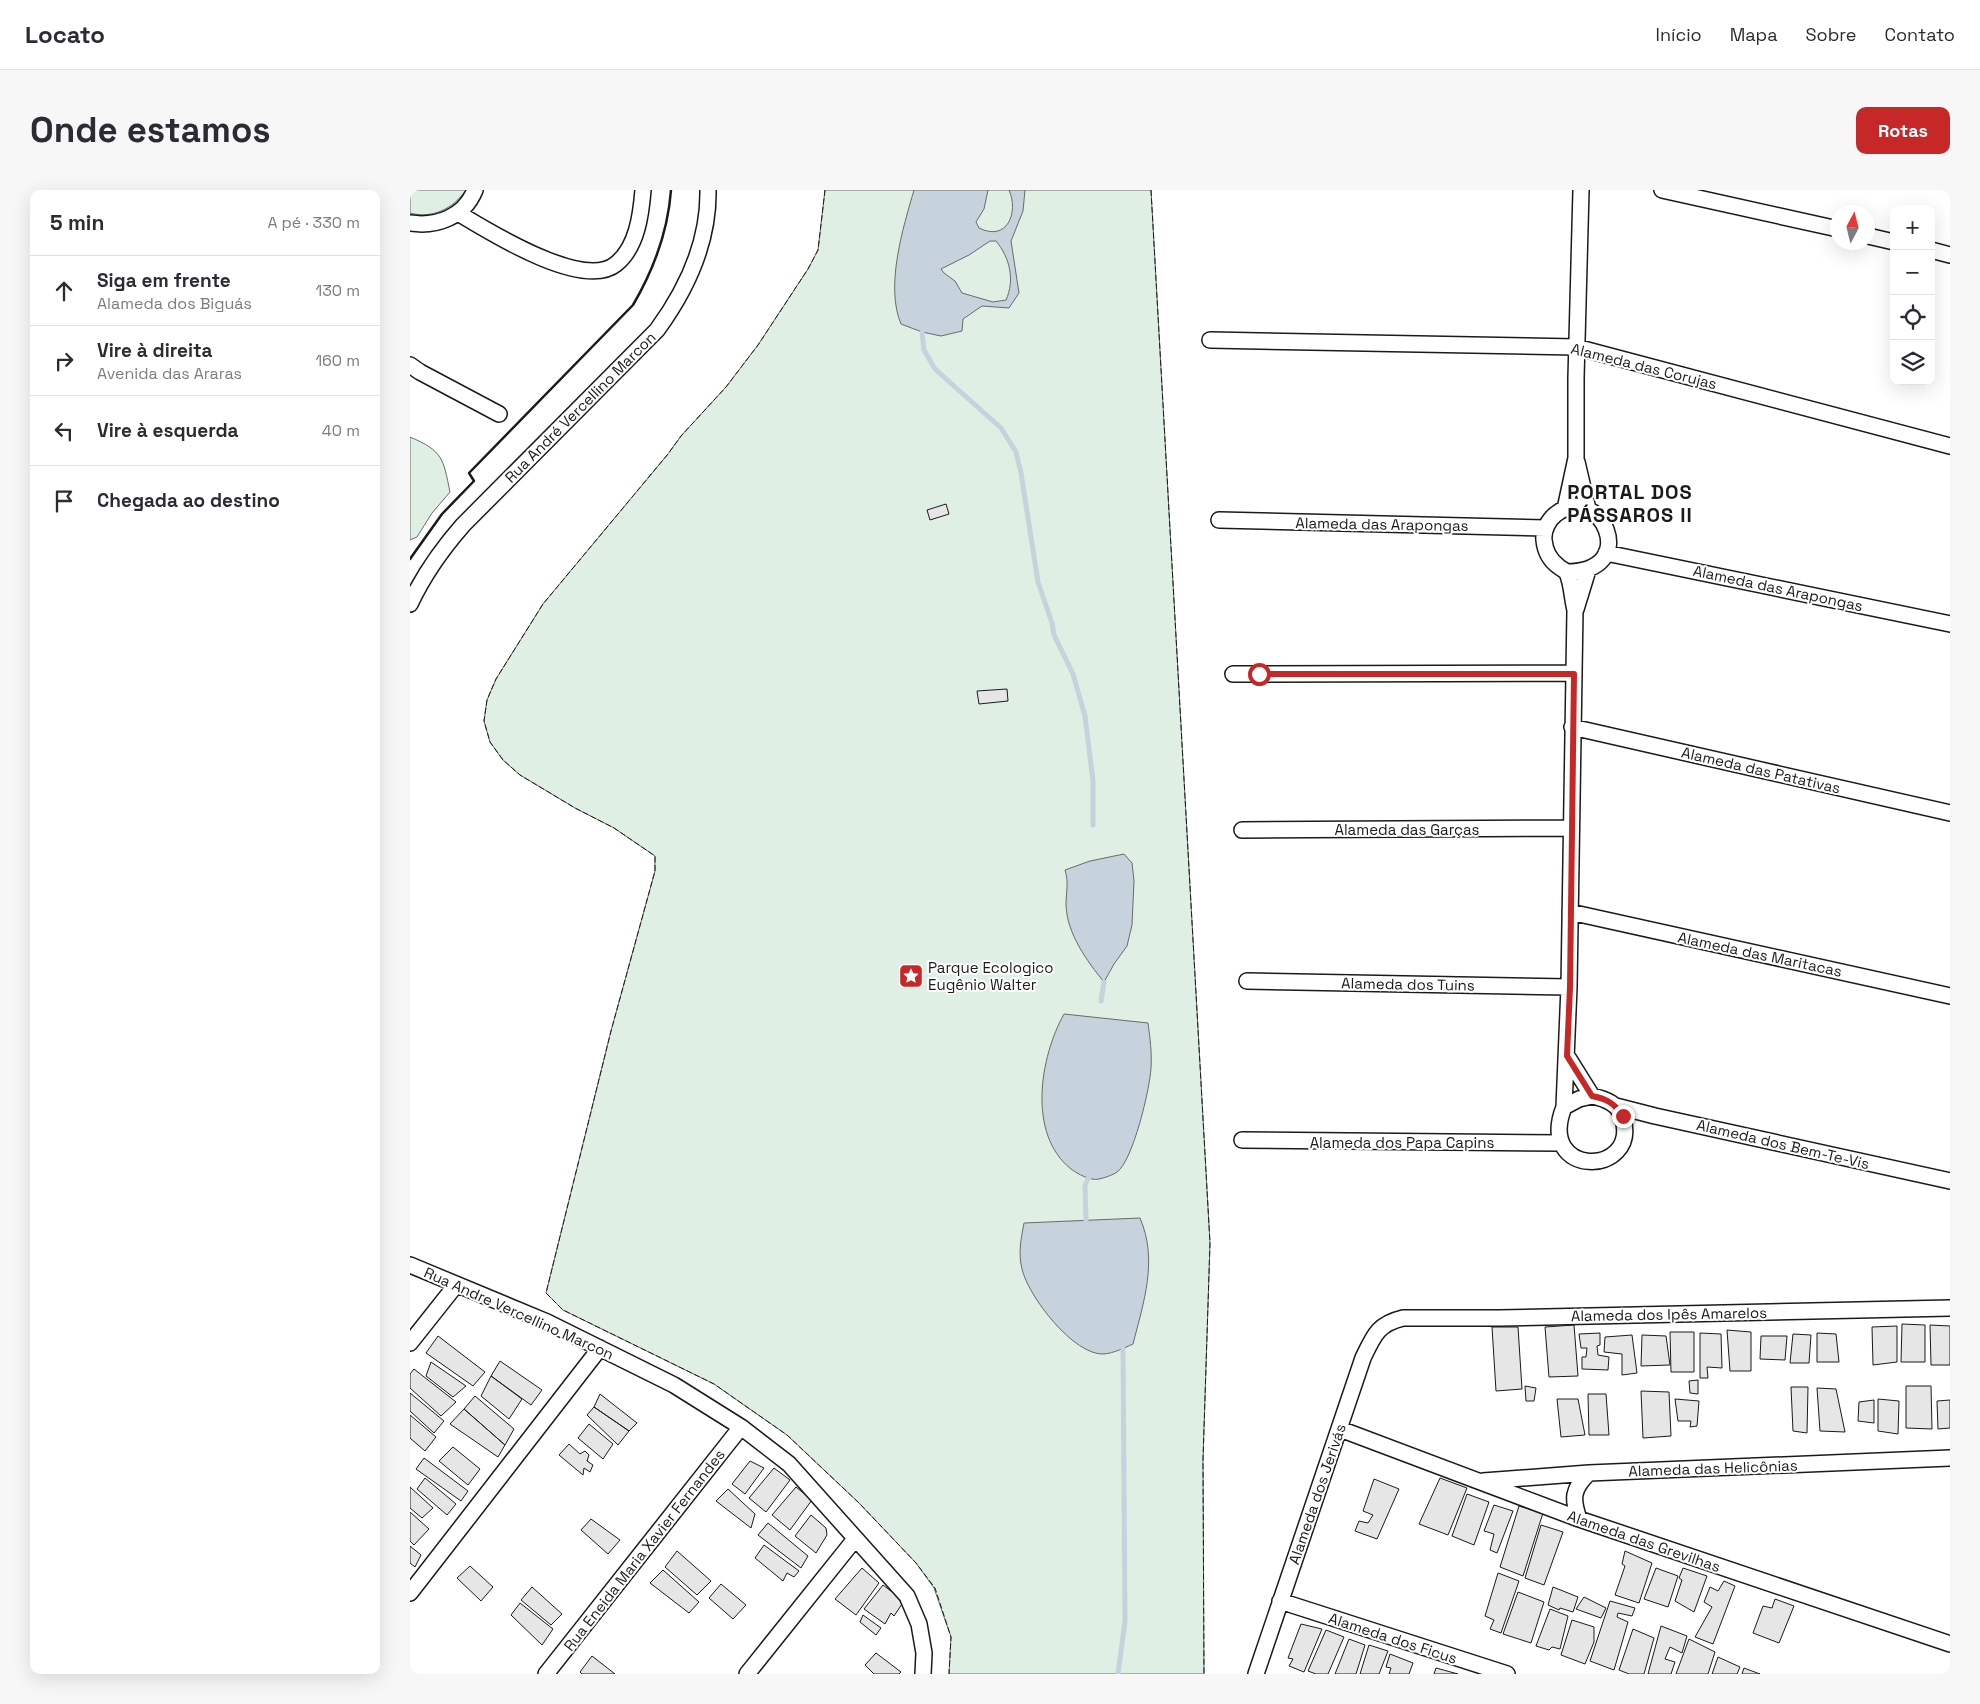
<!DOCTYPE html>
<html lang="pt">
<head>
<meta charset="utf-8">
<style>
	:root { --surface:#fff; --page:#f7f7f7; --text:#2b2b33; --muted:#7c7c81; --line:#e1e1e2; --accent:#c62828 }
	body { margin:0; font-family:"Space Grotesk",sans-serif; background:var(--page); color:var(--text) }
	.controls { position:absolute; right:15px; top:15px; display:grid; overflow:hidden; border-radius:10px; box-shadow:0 5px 20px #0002 }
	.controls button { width:45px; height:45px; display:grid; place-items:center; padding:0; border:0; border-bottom:1px solid var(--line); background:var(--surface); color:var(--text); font:25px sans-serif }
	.compass { position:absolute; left:1420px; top:15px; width:45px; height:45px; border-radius:50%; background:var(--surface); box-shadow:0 5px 20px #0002; rotate:7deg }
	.stop { position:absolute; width:15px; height:15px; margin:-11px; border:4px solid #c62828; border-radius:50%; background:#fff }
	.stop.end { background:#c62828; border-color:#fff; box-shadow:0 1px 5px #0008 }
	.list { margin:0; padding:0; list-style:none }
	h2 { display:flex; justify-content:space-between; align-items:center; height:65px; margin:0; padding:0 20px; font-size:21px }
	h2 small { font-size:16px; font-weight:400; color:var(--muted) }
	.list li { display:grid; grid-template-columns:32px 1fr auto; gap:15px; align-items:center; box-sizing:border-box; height:70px; padding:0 20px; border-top:1px solid var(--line) }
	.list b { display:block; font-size:19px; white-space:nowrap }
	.list p { margin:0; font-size:16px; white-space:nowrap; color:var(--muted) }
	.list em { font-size:16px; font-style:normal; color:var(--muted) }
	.icon { flex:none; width:28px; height:28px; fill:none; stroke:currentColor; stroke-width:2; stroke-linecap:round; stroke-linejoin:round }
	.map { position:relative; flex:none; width:1540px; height:1484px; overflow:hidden; border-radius:10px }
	header { display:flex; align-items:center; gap:30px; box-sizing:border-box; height:70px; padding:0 25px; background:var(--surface); border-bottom:1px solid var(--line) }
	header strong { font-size:24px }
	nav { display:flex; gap:28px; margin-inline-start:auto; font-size:18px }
	.intro { display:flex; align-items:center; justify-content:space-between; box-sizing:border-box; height:120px; padding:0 30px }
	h1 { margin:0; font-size:35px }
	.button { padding:12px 22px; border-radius:10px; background:var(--accent); color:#fff; font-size:18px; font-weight:700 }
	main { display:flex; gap:30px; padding:0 30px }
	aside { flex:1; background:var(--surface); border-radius:10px; box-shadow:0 5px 20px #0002 }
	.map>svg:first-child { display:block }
	.green { fill:#e0efe3; stroke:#6a6a6a }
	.water { fill:#c6d2dc; stroke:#6a6a6a; fill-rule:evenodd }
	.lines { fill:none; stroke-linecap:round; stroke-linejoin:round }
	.stream { stroke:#c6d2dc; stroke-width:5 }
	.building { fill:#e6e6e6; stroke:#1a1a1a }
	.minor-casing { stroke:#1a1a1a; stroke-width:18 }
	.minor { stroke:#fff; stroke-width:15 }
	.fence { stroke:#1a1a1a; stroke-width:1; stroke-dasharray:6 2.5; stroke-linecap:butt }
	.wall { stroke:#1a1a1a; stroke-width:2.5 }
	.route { stroke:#c62828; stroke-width:6 }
	.labels { text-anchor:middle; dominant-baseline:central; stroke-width:4; stroke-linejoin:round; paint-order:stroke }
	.street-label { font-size:15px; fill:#1a1a1a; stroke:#fff }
	.poi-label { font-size:15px; fill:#1a1a1a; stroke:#fff; text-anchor:start }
	.district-label { font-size:20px; font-weight:bold; letter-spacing:1px; fill:#1a1a1a; stroke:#fff }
</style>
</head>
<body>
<header>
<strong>Locato</strong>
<nav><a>Início</a><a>Mapa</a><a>Sobre</a><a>Contato</a></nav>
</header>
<div class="intro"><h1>Onde estamos</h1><a class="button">Rotas</a></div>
<main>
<aside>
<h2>5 min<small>A pé · 330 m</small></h2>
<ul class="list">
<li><svg class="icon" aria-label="ahead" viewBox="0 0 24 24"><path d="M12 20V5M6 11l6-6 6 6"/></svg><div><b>Siga em frente</b><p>Alameda dos Biguás</p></div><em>130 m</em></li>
<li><svg class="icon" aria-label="right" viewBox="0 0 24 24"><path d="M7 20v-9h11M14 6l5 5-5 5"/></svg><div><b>Vire à direita</b><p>Avenida das Araras</p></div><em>160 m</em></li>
<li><svg class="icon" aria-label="left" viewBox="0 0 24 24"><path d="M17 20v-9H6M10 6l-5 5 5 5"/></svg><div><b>Vire à esquerda</b></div><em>40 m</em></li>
<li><svg class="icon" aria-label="arrive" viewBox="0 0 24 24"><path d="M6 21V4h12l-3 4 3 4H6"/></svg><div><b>Chegada ao destino</b></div></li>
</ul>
</aside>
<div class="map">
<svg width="1540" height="1484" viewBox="0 0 1540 1484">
	<rect width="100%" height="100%" fill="#fff"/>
	<path class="green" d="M0 0H56C43 19 22 29 0 23Z
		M415 0H741L800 1053 793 1270 794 1484H539L541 1447 524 1398 506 1373 449 1313 377 1245 304 1194 153 1120 136 1103 201 841 245 681V666L204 638 165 618 110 585 93 570 80 552 74 531 77 510 86 489 133 414 258 264 271 246 316 197 348 155 398 79 408 60Z
		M0 247C33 261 33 268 40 302L22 323 7 347 0 350Z"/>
	<path class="water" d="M504 0H578L574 19 566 32 569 38C597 52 609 23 599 0H615L613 21 601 51 609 103 599 118 572 116 553 129 552 141 531 146 512 142 491 134C475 96 493 38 504 0ZM580 51H586C600 68 605 90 596 110L583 112 552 103 545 91 534 83 531 79 559 65Z
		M714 664 722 673 724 691 722 735 717 756 704 774 694 792C677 771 657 744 656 715 656 702 659 693 655 680L680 671Z
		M654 824 738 833C740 848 742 863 741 878 740 898 723 971 707 982 703 985 694 988 689 989 680 991 668 984 661 979 617 944 630 867 654 824Z
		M730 1028C748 1070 734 1111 723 1154 714 1158 704 1163 694 1164 664 1166 618 1106 612 1079 608 1063 611 1049 614 1033Z"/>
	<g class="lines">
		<path class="stream" d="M512 142 514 160 525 179 591 238 606 262 611 283 628 392 642 433 644 445 663 484 675 526 683 591V635
			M691 811 694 792
			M676 1031 675 995 679 987
			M708 1484 715 1431 713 1159"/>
	</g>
	<path class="building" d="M536 314 539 324 520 330 517 320Z
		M597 499 598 511 569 514 567 501Z
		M1492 1134 1515 1135V1172H1491Z
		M1164 1135 1168 1186 1139 1187 1135 1137Z
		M1520 1135 1540 1136V1175H1521Z
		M1487 1136V1172L1463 1175 1462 1137Z
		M1082 1137H1108L1112 1199 1086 1201Z
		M1317 1140 1341 1142V1181H1320Z
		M1260 1142H1284V1182H1261Z
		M1190 1143V1155L1187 1156 1188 1165 1199 1167 1198 1180 1172 1179V1167H1176L1177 1158H1171L1169 1144Z
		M1290 1143 1311 1144 1312 1178 1297 1177 1298 1188H1290Z
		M1407 1143 1426 1144 1429 1172H1407Z
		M1383 1144 1401 1145 1399 1173H1380Z
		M1222 1145 1227 1183 1212 1185V1164L1194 1162 1195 1147Z
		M1232 1145 1256 1146 1260 1175 1231 1176Z
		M28 1146 75 1182 63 1196 16 1163Z
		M1351 1146H1377L1375 1170 1350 1169Z
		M90 1171 132 1200 121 1215 81 1186Z
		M21 1172 56 1196 43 1207 16 1186Z
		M4 1179 46 1212 31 1226 0 1198V1184Z
		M81 1186 112 1209 99 1229 71 1206Z
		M1288 1190V1204L1280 1203 1279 1191Z
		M1115 1196 1126 1198 1124 1211H1116Z
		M1496 1196H1521L1522 1239 1496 1238Z
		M1381 1197H1398L1397 1243 1383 1241Z
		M1407 1198 1426 1199 1435 1242 1410 1241Z
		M1231 1201 1259 1202 1261 1246 1233 1248Z
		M0 1203 34 1231 24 1243 0 1221Z
		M190 1204 227 1233 219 1241 184 1217Z
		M1178 1204H1196L1199 1245H1179Z
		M65 1206 104 1239 95 1255 54 1219Z
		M1147 1209H1168L1175 1245 1151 1247Z
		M1265 1209 1289 1211 1287 1236 1280 1237 1281 1231H1268Z
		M1468 1209 1489 1211 1488 1244 1468 1241Z
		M1464 1210V1233L1448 1231 1449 1212Z
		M1540 1210V1238L1528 1239 1527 1211Z
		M184 1217 219 1241 208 1255 177 1225Z
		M54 1219 95 1255 88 1267 40 1234Z
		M0 1225 26 1247 15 1261 0 1248Z
		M179 1234 203 1254 193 1269 168 1248Z
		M159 1254 170 1264 175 1261 179 1265 177 1271 183 1275 180 1282 174 1278 173 1285 149 1265Z
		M43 1257 70 1279 58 1295 29 1271Z
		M14 1268 58 1301 51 1311 6 1279Z
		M340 1271 354 1278 335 1304 322 1294Z
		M364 1278 380 1290 356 1322 339 1308Z
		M15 1288 46 1314 37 1325 7 1299Z
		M1030 1288 1057 1298 1038 1345 1009 1334Z
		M964 1289 989 1299 967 1349 945 1341 949 1331 958 1333 963 1325 953 1321Z
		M0 1297 23 1318 12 1328 0 1318Z
		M386 1297 402 1310 380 1340 362 1325Z
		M318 1299 345 1324 341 1338 306 1311Z
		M1057 1304 1079 1312 1064 1355 1042 1346Z
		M1084 1315 1103 1321 1087 1363 1080 1360 1084 1344 1074 1341Z
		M1109 1316 1133 1323 1113 1386 1090 1377Z
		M0 1322 19 1339 4 1355 0 1351Z
		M401 1325 416 1338 417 1345 406 1363 385 1346Z
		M181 1329 210 1350 198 1364 171 1340Z
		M358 1333 398 1366 391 1378 348 1345Z
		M1131 1335 1153 1342 1134 1395 1115 1388Z
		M354 1355 389 1381 384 1387 377 1383 373 1391 345 1368Z
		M0 1356 11 1365 5 1377 0 1373Z
		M267 1361 301 1391 287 1405 255 1377Z
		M1215 1361 1242 1373 1229 1413 1205 1405 1215 1376 1212 1374Z
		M60 1376 83 1397 71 1411 47 1388Z
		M452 1378 469 1393 446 1425 425 1409Z
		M1246 1378 1268 1386 1258 1417 1234 1409Z
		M1273 1378 1297 1386 1284 1422 1265 1411 1272 1390 1269 1388Z
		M253 1380 289 1412 279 1423 240 1393Z
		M1088 1383 1109 1391 1091 1443 1080 1439 1084 1430 1075 1426Z
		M1314 1391 1325 1396 1303 1454 1285 1447 1302 1417 1294 1412 1300 1397 1308 1401Z
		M311 1394 336 1415 323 1429 299 1408Z
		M473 1395 494 1411 484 1426 481 1423 475 1434 454 1419Z
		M122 1397 152 1424 141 1435 111 1410Z
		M1143 1397 1168 1407 1163 1422 1150 1418 1149 1420 1138 1415Z
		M1108 1402 1134 1412 1121 1453 1093 1444Z
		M1174 1407 1196 1418 1191 1428 1166 1419Z
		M1365 1409 1384 1416 1369 1453 1343 1443 1353 1416 1362 1418Z
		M1200 1411 1225 1418 1222 1426 1208 1423 1207 1427 1218 1432 1204 1480 1180 1471Z
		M110 1413 143 1439 132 1455 101 1425Z
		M1140 1419 1158 1426 1150 1459 1142 1457 1139 1460 1126 1456Z
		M453 1425 471 1438 466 1445 450 1432Z
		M1162 1430 1184 1437V1452L1175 1474 1151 1465Z
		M891 1434 912 1439 894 1482 879 1476 883 1469 878 1468Z
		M1251 1436 1277 1446 1272 1463 1260 1457 1255 1469 1265 1472 1261 1484H1238Z
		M1223 1439 1244 1448 1234 1484H1219L1209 1480Z
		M916 1440 934 1447 918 1484H906L898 1481Z
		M939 1449 955 1455 946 1484H925Z
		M1279 1449 1305 1462 1298 1484H1266Z
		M959 1455 978 1461 969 1484H950Z
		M466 1463 491 1482 489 1484H464L455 1475Z
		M980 1464 1003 1473 999 1484H979L981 1478 976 1477Z
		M182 1466 205 1484H172L170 1482Z
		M1308 1467 1330 1477 1327 1484H1302Z
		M1026 1478 1048 1484H1024Z
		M1334 1478 1350 1484H1332Z"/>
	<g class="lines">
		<defs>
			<path id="minor" d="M1252 0 1428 39
				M48 23C78 41 173 101 206 74 227 57 231 25 233 0
				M0 33C27 37 54 27 65 0
				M1458 46 1484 52
				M1521 60 1540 65
				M800 150 1166 157 1540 256
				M0 175 10 182 89 224
				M1167 272 1178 319
				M1155 319 1166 268V188L1171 0
				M809 330 1136 338
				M1196 363 1540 434
				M0 414C14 384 32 359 53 335L247 140C277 99 299 52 298 0
				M1166 419 1178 380
				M823 484 1164 483
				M1162 537 1540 623
				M832 640 1161 638
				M1160 722 1540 806
				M837 791 1159 797
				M1157 866 1182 906
				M1182 906C1196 909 1209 914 1213 929 1229 987 1126 988 1154 917L1169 909Z
				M1206 916 1245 926 1540 991
				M1154 917 1159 797 1165 420C1162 409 1162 394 1157 383 1155 380 1151 379 1148 376 1140 370 1135 361 1134 350 1133 341 1138 330 1146 324 1189 290 1234 382 1156 382
				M832 950 1151 953
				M0 1075 137 1132 264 1195 331 1237 379 1274 497 1406 509 1434 514 1463 513 1484
				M0 1153 46 1095
				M930 1239 1169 1329 1540 1454
				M1073 1291 1179 1283 1540 1268
				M1169 1329C1162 1309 1162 1299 1179 1283
				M0 1403 190 1158
				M870 1411 1097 1484
				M136 1484 331 1237
				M337 1484 445 1349
				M846 1484 953 1168C964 1145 968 1134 993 1128H1090L1540 1118"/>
		</defs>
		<use href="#minor" class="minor-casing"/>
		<use href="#minor" class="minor"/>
		<path class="fence" d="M415 0 408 60 398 79 348 155 316 197 271 246 258 264 133 414 86 489 77 510 74 531 80 552 93 570 110 585 165 618 204 638 245 666V681L201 841 136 1103 153 1120 304 1194 377 1245 449 1313 506 1373 525 1398 541 1447 539 1484
			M741 0 800 1053 793 1270 794 1484"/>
		<path class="wall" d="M0 369 32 324 64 291 59 283 223 115C244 79 258 42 261 0"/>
	</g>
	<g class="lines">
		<path class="route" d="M849 484H1164L1160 797 1157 866 1182 906C1197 909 1204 913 1213 926"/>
	</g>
	<defs>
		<symbol id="sight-square" viewBox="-11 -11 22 22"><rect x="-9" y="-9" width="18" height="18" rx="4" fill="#c62828" stroke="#fff"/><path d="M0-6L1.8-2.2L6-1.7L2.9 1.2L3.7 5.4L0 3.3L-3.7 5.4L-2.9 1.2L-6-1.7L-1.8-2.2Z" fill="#fff"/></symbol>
	</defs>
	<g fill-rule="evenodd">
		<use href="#sight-square" x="487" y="772" width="28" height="28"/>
	</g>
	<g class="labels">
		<g class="street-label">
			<text transform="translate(1234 176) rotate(14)">Alameda das Corujas</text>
			<text transform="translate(170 217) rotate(-45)">Rua André Vercellino Marcon</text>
			<text transform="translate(972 334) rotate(1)">Alameda das Arapongas</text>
			<text transform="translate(1368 398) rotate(12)">Alameda das Arapongas</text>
			<text transform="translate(1351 580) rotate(13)">Alameda das Patativas</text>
			<text x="997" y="639">Alameda das Garças</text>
			<text transform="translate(1350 764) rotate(12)">Alameda das Maritacas</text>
			<text transform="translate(998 794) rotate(1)">Alameda dos Tuins</text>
			<text x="992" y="952">Alameda dos Papa Capins</text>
			<text transform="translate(1373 954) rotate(13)">Alameda dos Bem-Te-Vis</text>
			<text transform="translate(109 1123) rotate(24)">Rua Andre Vercellino Marcon</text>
			<text transform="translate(1259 1124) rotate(-1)">Alameda dos Ipês Amarelos</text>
			<text transform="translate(1303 1278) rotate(-2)">Alameda das Helicônias</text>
			<text transform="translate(907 1304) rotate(-71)">Alameda dos Jerivás</text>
			<text transform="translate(1234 1351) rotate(19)">Alameda das Grevilhas</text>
			<text transform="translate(234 1360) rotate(-52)">Rua Eneida Maria Xavier Fernandes</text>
			<text transform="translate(983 1448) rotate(18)">Alameda dos Ficus</text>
		</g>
		<g class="poi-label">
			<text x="518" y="777">Parque Ecologico<tspan x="518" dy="17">Eugênio Walter</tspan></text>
		</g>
		<g class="district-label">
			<text x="1220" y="302">PORTAL DOS<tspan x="1220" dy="23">PÁSSAROS II</tspan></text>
		</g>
	</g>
</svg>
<div class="controls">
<button>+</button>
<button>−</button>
<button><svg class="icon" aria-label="locate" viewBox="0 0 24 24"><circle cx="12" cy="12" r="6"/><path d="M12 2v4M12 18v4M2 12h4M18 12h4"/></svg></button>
<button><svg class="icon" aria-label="layers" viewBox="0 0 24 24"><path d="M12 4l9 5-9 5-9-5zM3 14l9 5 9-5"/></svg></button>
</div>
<svg class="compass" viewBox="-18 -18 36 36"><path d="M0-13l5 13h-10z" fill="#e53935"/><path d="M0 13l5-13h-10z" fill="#7c7c81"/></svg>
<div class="stop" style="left:849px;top:484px"></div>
<div class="stop end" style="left:1213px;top:926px"></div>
</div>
</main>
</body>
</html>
